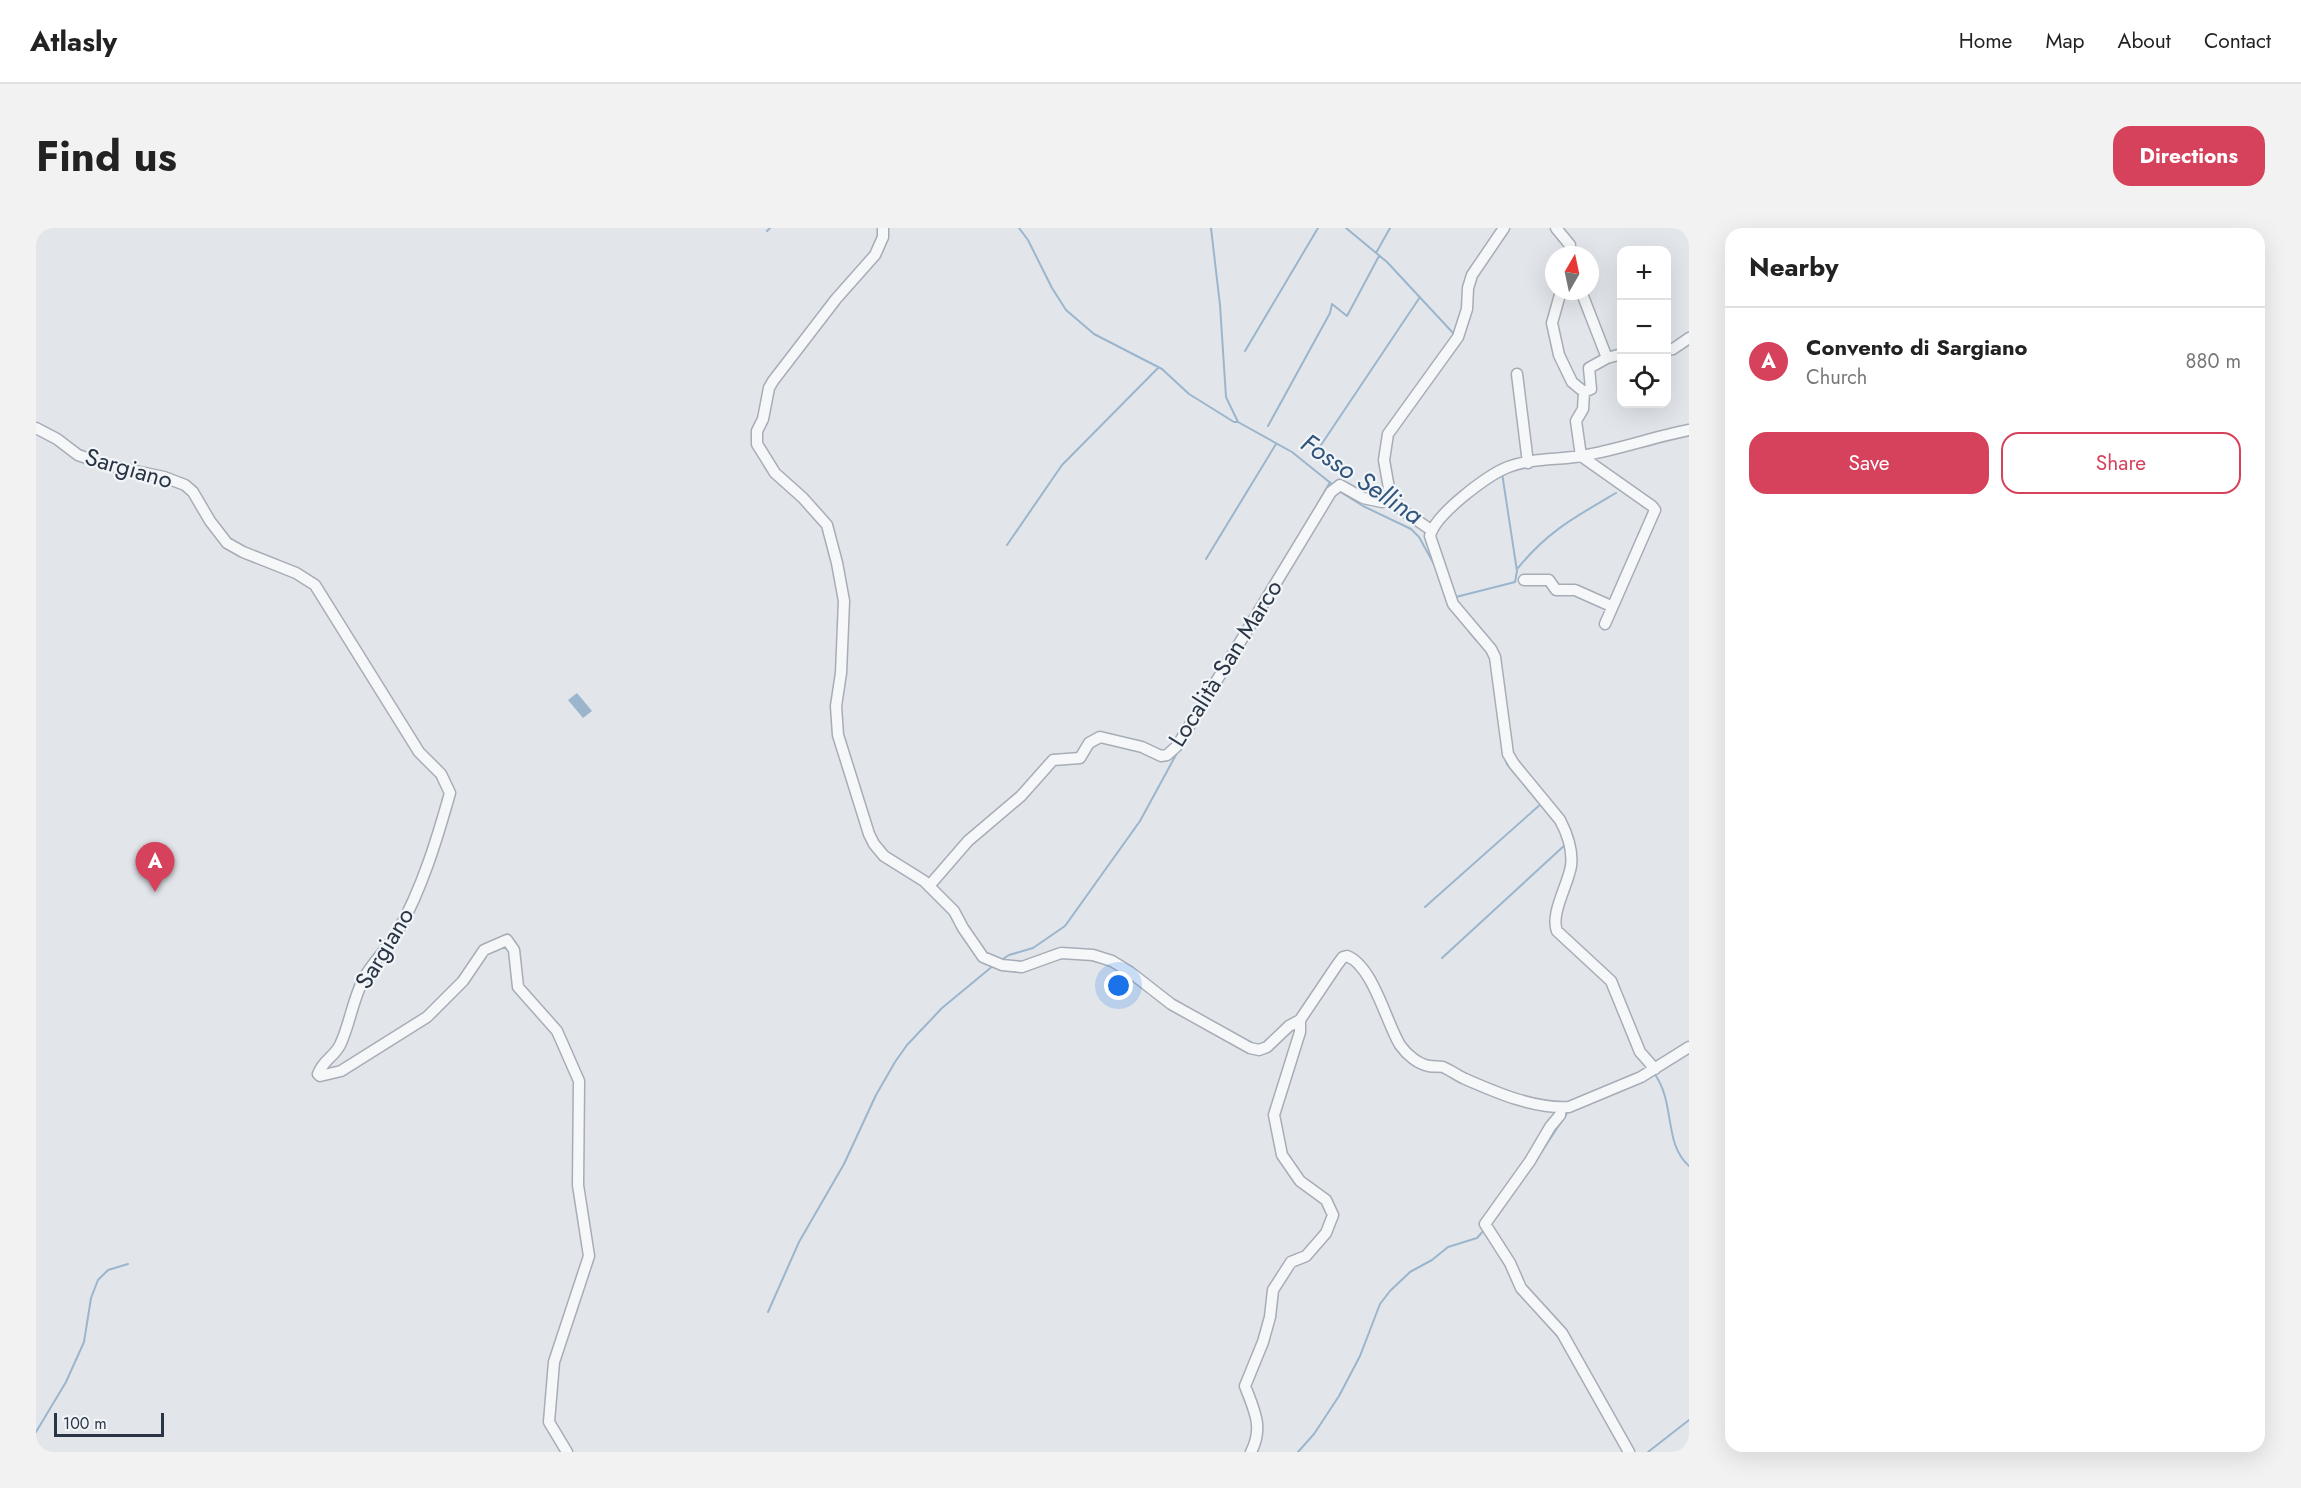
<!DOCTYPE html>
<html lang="en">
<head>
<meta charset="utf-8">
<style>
	:root { --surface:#fff; --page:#f2f2f2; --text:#222; --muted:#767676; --line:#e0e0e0; --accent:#d6415c }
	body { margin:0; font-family:Jost,sans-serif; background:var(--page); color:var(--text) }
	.controls { position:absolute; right:18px; top:18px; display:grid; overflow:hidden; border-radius:12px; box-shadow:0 6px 24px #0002 }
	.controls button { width:54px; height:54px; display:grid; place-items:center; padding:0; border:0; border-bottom:2px solid var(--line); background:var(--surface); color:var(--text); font:30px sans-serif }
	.compass { position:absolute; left:1509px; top:18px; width:54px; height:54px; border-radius:50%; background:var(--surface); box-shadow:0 6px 24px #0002; rotate:9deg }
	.scale { position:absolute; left:18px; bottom:15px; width:110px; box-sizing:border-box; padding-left:6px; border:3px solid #293445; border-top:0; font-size:16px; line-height:21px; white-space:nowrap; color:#293445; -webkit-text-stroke:4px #f2f5f8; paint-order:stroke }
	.you { position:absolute; left:1083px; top:758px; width:21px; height:21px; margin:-15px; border:4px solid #fff; border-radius:50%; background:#1a73e8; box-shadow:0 0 0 9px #1a73e833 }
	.badge { display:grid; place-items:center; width:39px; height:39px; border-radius:50%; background:var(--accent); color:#fff; font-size:20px; font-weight:700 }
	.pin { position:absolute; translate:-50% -50px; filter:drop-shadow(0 2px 3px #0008) }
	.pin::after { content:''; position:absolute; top:32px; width:21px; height:18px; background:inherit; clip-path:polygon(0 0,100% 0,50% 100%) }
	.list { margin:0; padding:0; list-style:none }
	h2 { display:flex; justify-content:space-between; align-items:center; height:78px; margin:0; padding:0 24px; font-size:26px }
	h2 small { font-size:20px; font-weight:400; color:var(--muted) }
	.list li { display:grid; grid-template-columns:39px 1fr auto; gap:18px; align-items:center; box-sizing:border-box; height:108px; padding:0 24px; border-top:2px solid var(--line) }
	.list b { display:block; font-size:22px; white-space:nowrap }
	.list p { margin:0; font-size:20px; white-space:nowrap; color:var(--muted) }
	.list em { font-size:20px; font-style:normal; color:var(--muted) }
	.actions { display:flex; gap:12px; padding:18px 24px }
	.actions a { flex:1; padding:14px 0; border:2px solid var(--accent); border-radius:18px; text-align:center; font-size:21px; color:var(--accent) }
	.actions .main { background:var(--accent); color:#fff }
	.icon { flex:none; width:33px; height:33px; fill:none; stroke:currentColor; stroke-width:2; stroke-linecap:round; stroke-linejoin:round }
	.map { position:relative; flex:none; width:1653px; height:1224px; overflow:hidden; border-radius:18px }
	header { display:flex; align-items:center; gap:36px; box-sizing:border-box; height:84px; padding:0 30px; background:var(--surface); border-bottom:2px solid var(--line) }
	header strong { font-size:28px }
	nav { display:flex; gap:33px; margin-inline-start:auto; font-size:21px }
	.intro { display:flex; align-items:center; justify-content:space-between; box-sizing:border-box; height:144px; padding:0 36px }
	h1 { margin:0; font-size:42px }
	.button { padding:15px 27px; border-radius:18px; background:var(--accent); color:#fff; font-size:21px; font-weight:700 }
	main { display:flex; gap:36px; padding:0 36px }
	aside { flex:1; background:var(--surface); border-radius:18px; box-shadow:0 6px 24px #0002 }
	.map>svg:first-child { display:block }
	.water { fill:#9bb5cd }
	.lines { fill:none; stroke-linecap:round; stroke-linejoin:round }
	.stream { stroke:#9bb5cd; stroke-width:2 }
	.minor-casing { stroke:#a7adb6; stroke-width:13 }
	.minor { stroke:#f5f7f9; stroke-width:10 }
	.labels { text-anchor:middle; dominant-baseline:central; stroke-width:4.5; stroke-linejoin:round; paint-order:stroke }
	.street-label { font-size:24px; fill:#293445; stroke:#f2f5f8 }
	.water-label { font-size:26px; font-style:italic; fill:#30547b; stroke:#f2f5f8 }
</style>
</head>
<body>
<header>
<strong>Atlasly</strong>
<nav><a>Home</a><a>Map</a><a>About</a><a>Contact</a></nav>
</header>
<div class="intro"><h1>Find us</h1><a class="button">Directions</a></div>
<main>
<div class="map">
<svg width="1653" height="1224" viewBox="0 0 1653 1224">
	<rect width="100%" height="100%" fill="#e2e6eb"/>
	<path class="water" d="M541 465 556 483 547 490 532 472Z"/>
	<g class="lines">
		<path class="stream" d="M983 0 992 12 1016 60 1030 82 1058 106 1126 141 1153 166 1198 194H1202
			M1175 0 1184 77 1190 169 1202 194 1256 224 1297 257
			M1310 0 1351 34 1418 106
			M731 3 734 0
			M1340 25 1354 0
			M1209 123 1282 0
			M1232 198 1294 85 1296 76 1311 88 1343 28
			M1281 223 1384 69
			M1303 263 1327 278 1375 301 1383 309 1399 338
			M1281 277 1294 254
			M971 317 1026 237 1122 140
			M1170 331 1240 216
			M1482 340C1512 303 1539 289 1580 265
			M1420 369 1479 354 1481 343 1466 245
			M1428 397 1441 413
			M1466 521 1471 536 1495 565
			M1389 679 1506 575
			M1406 730 1530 616
			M965 732 973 727 997 720 1029 698 1104 593 1141 525
			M1618 845C1640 875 1627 915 1653 938
			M1491 946 1531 885
			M1456 995 1467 980
			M732 1084 763 1014 808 936 840 867 859 834 871 817 906 780 958 737
			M0 1204 30 1154 48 1114 55 1070 62 1052 72 1042 92 1036
			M1262 1224 1278 1206 1303 1168 1324 1128 1344 1076 1354 1063 1374 1044 1396 1032 1412 1019 1441 1010 1449 1001
			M1612 1224 1653 1192"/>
		<defs>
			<path id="minor" d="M847 0V9L839 27 800 71 737 153 733 160 727 191 721 203V216L739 245 767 270 791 297 801 335 808 373 805 445 800 478 802 507 833 606 838 616 848 628 888 653 918 683 927 700 947 729 966 737 986 739 1025 725 1057 727 1076 733 1094 744 1135 776 1214 820 1223 822 1231 819 1253 798 1264 792 1301 737 1307 729 1311 728C1337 738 1350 794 1364 817 1371 827 1382 836 1393 838 1398 839 1403 838 1407 839 1414 842 1421 847 1427 850 1459 864 1497 881 1533 879L1605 849 1653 819
				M1520 0 1534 17V27
				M1525 63 1516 95 1523 127 1536 154 1548 164 1555 161 1553 140 1571 130 1586 126
				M1545 63 1571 130
				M1630 122 1637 121 1653 110
				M1481 146 1492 235
				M1548 164 1547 181 1540 193 1545 228 1616 278 1619 282 1569 396
				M0 200 21 211 42 227 71 237 128 249 149 257 157 264 174 293 191 315 207 324 260 345 279 357 383 524 405 546 414 565C401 611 386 661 362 703 352 721 336 734 327 752 316 774 314 796 304 817 298 829 287 832 282 846L284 848 305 843 391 789 427 753 448 722 471 712 478 722 482 759 521 803 543 853 542 957 553 1028 518 1134 513 1194 531 1224
				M1395 302 1366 282 1354 266 1348 232 1352 206 1422 109 1431 81 1432 60 1436 47 1468 0
				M1488 352H1513L1520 362H1539L1575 378
				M893 658 932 613 985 568 1017 532 1044 530 1053 515 1064 509 1106 519 1125 528 1131 527 1141 518 1175 462 1295 264 1304 257 1327 270 1346 274 1354 266
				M1619 841 1604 824 1575 753 1521 703C1514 686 1532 657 1535 638 1537 623 1531 605 1524 592L1478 536 1472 526 1459 429 1455 421 1417 376 1394 308C1399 286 1452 247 1472 239 1495 230 1522 232 1545 228 1582 222 1617 209 1653 202
				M1525 880 1524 887 1514 899 1494 933 1449 996 1474 1035 1485 1060 1526 1105 1593 1224
				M1215 1224C1228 1199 1218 1182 1209 1158L1227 1114 1234 1089 1237 1062 1255 1034 1270 1028 1290 1005 1297 987 1290 972 1264 953 1246 927 1238 887 1264 804V792"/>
		</defs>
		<use href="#minor" class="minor-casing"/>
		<use href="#minor" class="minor"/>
	</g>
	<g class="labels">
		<g class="street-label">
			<text transform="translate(93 240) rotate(16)">Sargiano</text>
			<text transform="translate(1189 435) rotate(-58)">Località San Marco</text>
			<text transform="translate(348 720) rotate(-59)">Sargiano</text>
		</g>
		<g class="water-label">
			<text transform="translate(1326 251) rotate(34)">Fosso Sellina</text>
		</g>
	</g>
</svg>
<div class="controls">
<button>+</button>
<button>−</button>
<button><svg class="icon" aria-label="locate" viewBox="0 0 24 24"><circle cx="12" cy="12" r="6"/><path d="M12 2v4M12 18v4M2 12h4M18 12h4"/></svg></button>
</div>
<svg class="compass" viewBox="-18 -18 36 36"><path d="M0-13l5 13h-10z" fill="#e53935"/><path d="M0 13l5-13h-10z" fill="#767676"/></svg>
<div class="scale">100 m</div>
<div class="you"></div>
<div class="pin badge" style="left:119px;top:664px">A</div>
</div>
<aside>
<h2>Nearby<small></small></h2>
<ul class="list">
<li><span class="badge">A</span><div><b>Convento di Sargiano</b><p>Church</p></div><em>880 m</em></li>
</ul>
<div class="actions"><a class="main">Save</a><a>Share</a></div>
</aside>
</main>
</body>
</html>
